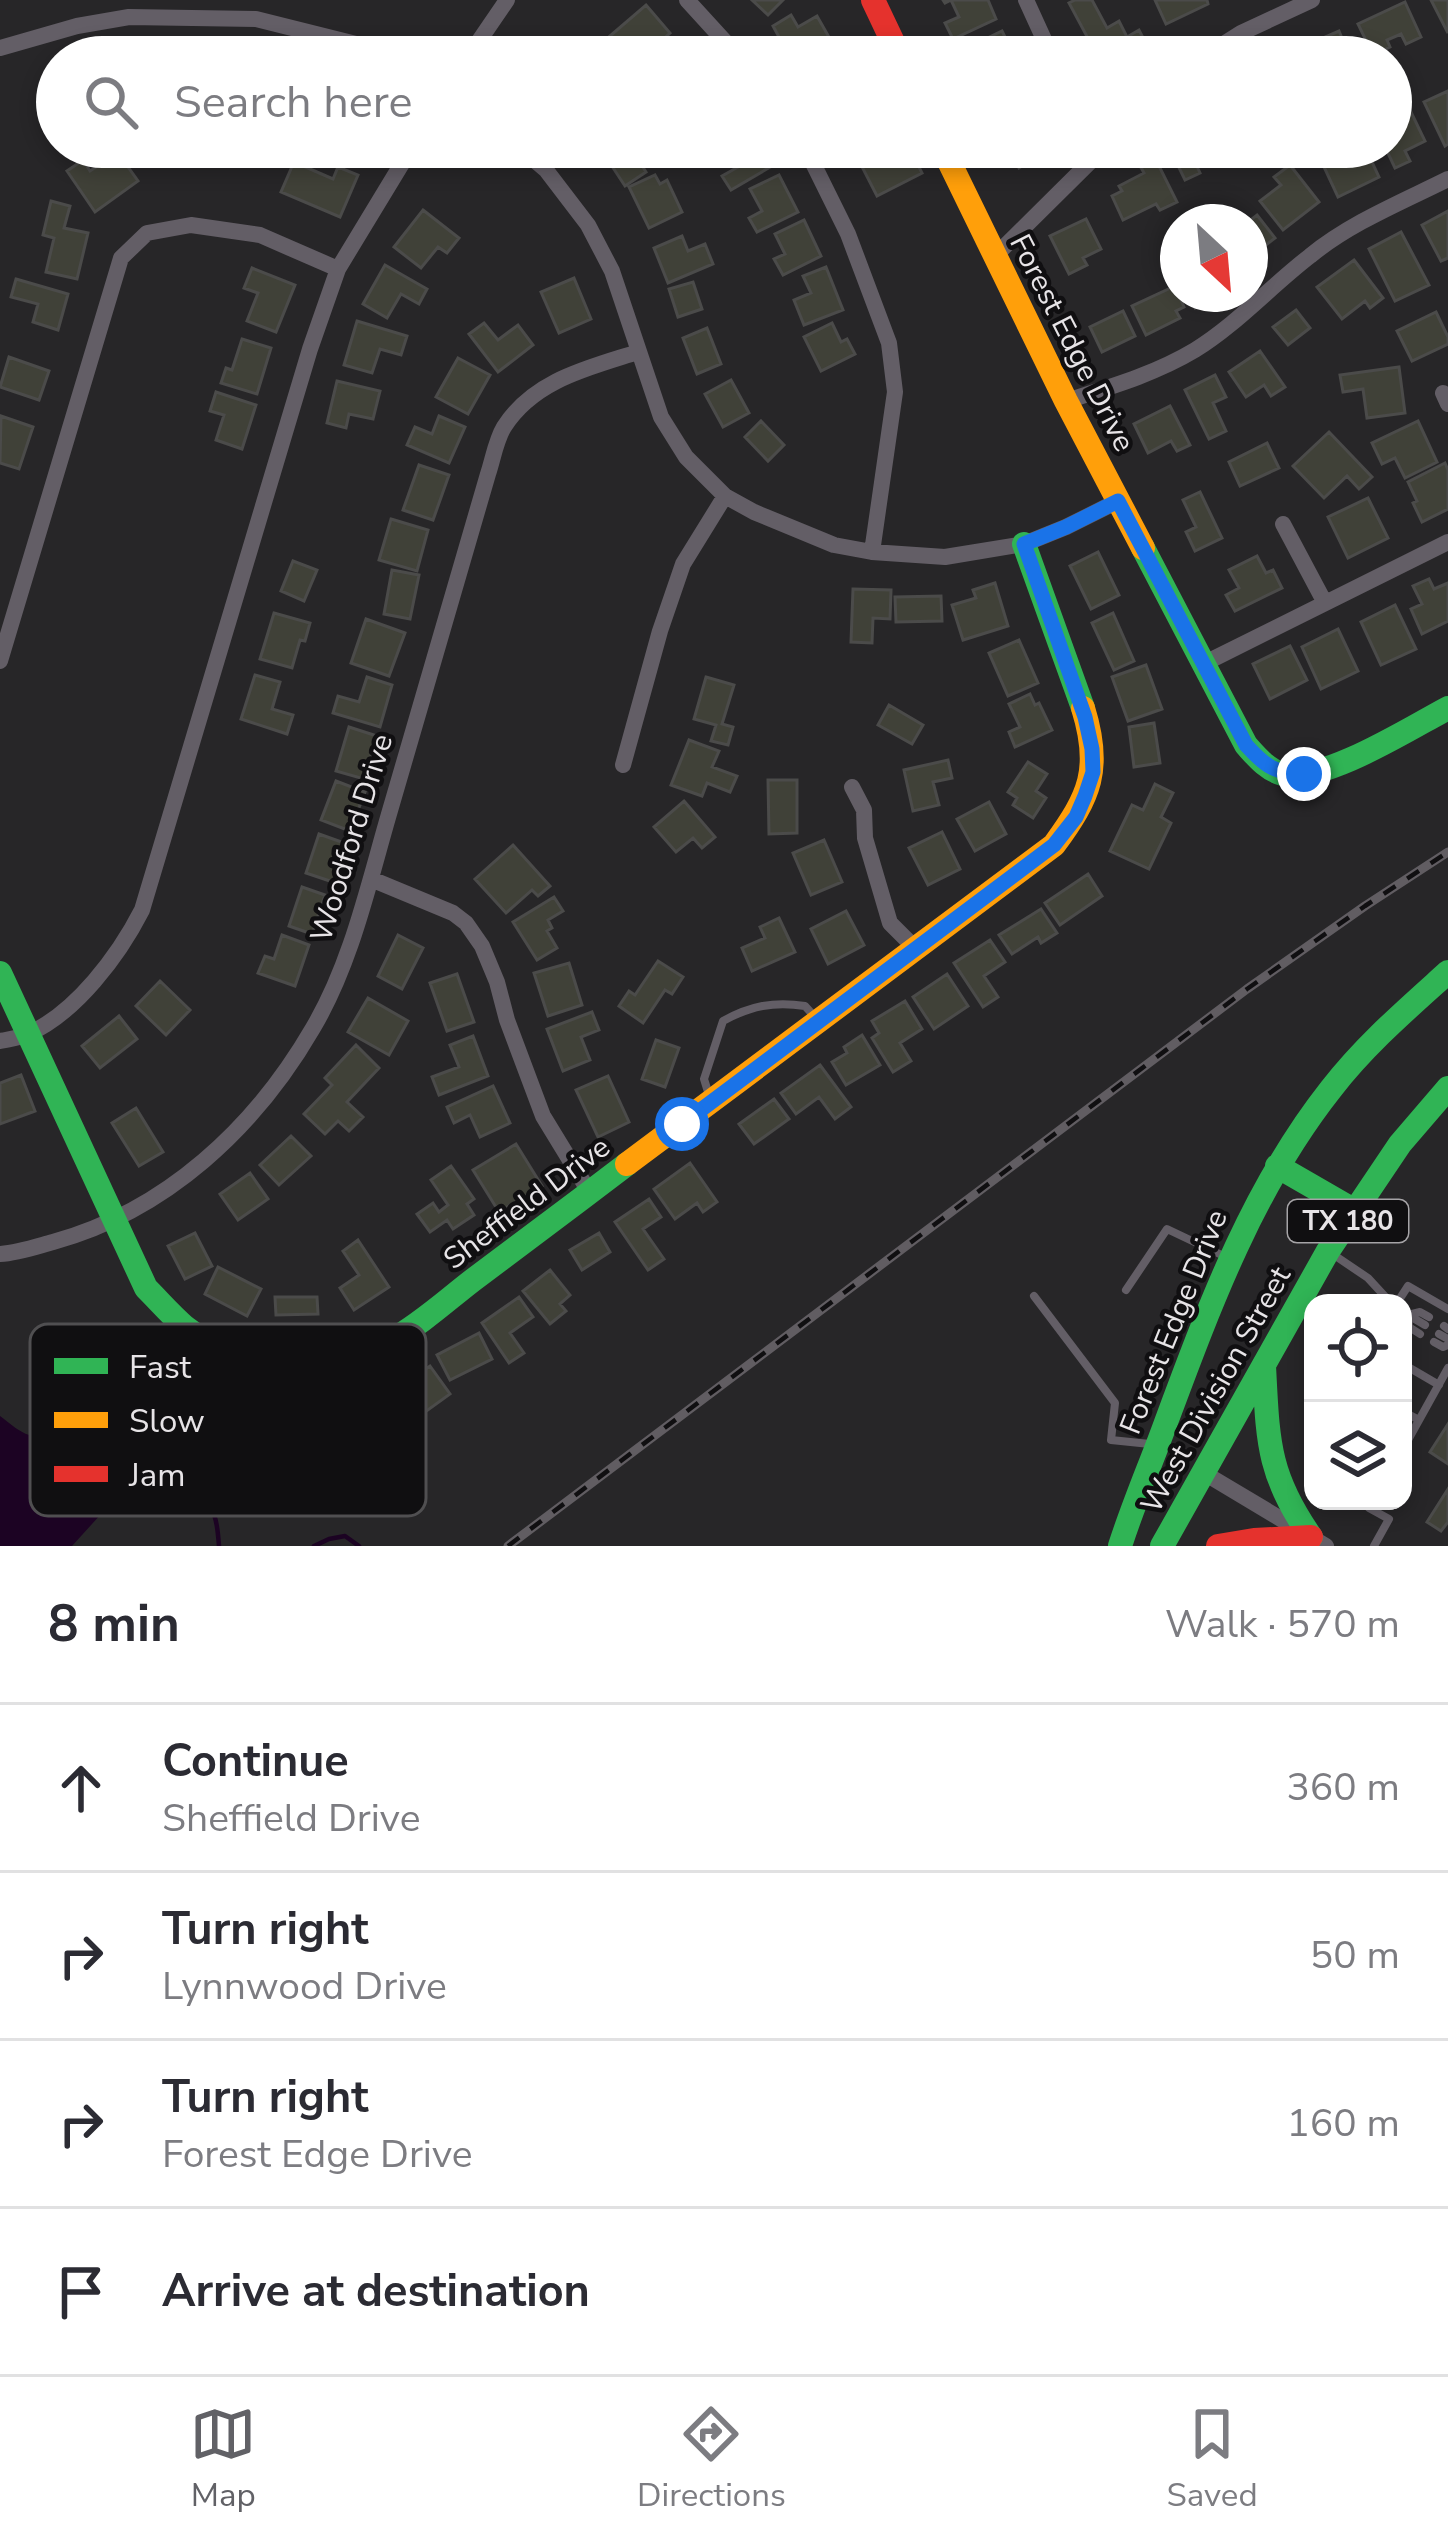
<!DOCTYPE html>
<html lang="en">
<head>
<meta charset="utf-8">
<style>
	:root { --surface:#fff; --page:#f2f2f3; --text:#2b2b33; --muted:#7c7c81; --line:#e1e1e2; --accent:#616166 }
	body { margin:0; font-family:"Nunito Sans",sans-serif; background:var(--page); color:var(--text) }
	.controls { position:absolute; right:36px; bottom:36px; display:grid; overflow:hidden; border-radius:24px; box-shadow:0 6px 18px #0003 }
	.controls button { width:108px; height:108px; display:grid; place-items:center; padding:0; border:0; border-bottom:3px solid var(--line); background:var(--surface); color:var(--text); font:60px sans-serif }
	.compass { position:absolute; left:1160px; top:204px; width:108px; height:108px; border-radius:50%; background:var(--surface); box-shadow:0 6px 18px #0003; rotate:154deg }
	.stop { position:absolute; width:36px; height:36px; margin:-27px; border:9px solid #1a73e8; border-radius:50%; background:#fff }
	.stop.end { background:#1a73e8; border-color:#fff; box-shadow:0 3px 12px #0008 }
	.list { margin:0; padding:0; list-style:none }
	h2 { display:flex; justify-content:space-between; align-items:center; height:156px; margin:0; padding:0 48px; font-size:51px }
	h2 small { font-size:39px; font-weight:400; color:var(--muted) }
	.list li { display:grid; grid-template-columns:78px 1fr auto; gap:36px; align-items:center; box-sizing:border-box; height:168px; padding:0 48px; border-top:3px solid var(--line) }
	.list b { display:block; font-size:45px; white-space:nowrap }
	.list p { margin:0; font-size:39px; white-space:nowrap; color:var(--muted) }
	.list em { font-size:39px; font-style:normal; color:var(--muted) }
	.icon { flex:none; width:66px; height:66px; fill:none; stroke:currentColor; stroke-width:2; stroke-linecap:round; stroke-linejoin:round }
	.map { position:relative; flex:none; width:1448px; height:1546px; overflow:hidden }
	.search { position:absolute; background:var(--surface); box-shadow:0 6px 18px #0003; left:36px; right:36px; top:36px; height:132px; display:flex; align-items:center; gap:30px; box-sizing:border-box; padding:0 42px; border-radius:66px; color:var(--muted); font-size:45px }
	.sheet { height:828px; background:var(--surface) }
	nav { display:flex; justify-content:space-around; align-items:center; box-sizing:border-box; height:168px; border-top:3px solid var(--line); background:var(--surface); font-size:33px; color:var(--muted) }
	nav a { display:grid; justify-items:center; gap:6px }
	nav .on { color:var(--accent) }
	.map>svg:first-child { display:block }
	.water { fill:#1c0323 }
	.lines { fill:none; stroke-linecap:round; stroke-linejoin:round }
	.stream { stroke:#1c0323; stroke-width:4.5 }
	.building { fill:#404138; stroke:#4b4b4a; stroke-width:3 }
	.lane { stroke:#635e66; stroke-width:8 }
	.street { stroke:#635e66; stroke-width:16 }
	.fast { stroke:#30b455; stroke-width:24 }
	.slow { stroke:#ff9f0a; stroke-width:24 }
	.jam { stroke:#e5322d; stroke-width:24 }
	.rail-casing { stroke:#615d62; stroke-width:9 }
	.rail { stroke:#100f11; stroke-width:4.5; stroke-dasharray:14; stroke-linecap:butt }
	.route { stroke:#1a73e8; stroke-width:15 }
	.labels { text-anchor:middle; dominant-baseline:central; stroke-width:9; stroke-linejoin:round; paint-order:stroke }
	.shield { fill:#100f11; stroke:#a6a4a7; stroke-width:3 }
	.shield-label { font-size:27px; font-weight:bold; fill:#e7e4e7 }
	.street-label { font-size:30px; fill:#e7e4e7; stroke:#100f11 }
	.key { fill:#100f11; stroke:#504f51; stroke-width:3 }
	.key-label { font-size:33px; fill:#e7e4e7 }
</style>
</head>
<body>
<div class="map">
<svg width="1448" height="1546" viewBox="0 0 1448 1546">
	<rect width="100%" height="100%" fill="#272628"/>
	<path class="water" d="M0 1416C8 1422 17 1430 26 1434 57 1445 89 1437 116 1421L134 1446 147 1472 112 1502 72 1546H0Z"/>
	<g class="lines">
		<path class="stream" d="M136 1451 152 1441C174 1450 199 1487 211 1507 217 1519 218 1533 219 1546
			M314 1546 329 1539 345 1536 359 1546"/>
	</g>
	<path class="building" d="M752 0H783L768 15Z
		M943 0H988L996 19 953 39 945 23 959 17 951 0 945 3Z
		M1075 0H1092L1107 28 1119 21 1127 37 1139 30 1151 53 1144 57H1098L1069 3Z
		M1155 0H1207L1208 4 1166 24Z
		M1431 0H1448V33Z
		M1405 2 1421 37 1406 44 1401 34 1387 40 1390 47 1373 55 1358 24Z
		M646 5 670 33 643 57 634 54 631 57H616L603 42Z
		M791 15 798 27 817 16 830 39 798 57H790L773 26Z
		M1002 31 1015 57H976L971 46Z
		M1339 31 1350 57H1296L1293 51Z
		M176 48 177 57H133V54Z
		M1448 91V144L1445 146 1424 102Z
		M1410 110 1425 141 1405 151 1410 161 1395 168 1387 151 1379 155 1375 147H1391V119Z
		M601 147H630L646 172 625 186 600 148Z
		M726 147H761L772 166 731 190 722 176 738 167Z
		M881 147H909L922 173 877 196 858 159Z
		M1007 147H1053L1019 168Z
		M1169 147H1225L1195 162 1200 173 1185 180Z
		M1328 147H1332L1337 157 1358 147H1365L1379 177 1338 197 1317 152Z
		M118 153 138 181 95 212 67 171 83 160 90 171Z
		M1154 156 1177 202 1160 210 1156 204 1123 220 1112 196 1122 191 1119 186 1144 173 1139 164Z
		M294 162 333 179 338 167 358 175 340 217 281 192Z
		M1290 165 1319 202 1283 230 1260 201 1281 185 1274 177Z
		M655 175 660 184 667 180 682 212 649 228 629 187Z
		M779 175 798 212 757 232 749 218 762 211 750 189Z
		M51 201 70 206 64 228 88 233 77 279 46 272 54 238 43 235Z
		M423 210 459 238 447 253 438 247 421 268 394 247Z
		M1448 211V258L1441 261 1422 225Z
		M1257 215 1275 238 1250 257V222H1248Z
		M1086 219 1101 249 1083 258 1087 265 1069 274 1050 236Z
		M804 220 821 256 783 275 774 259 785 254 775 234Z
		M1401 232 1429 285 1395 301 1369 249Z
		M682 236 688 251 705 244 713 264 668 283 654 248Z
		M1354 260 1383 298 1370 308 1365 301 1342 319 1317 287Z
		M385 265 427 289 419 304 401 294 387 318 363 304Z
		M826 267 843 310 804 325 794 300 811 293 803 276Z
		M252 268 295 285 276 332 247 321 258 293 244 288Z
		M574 278 591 319 559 333 541 292Z
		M16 279 68 294 58 330 33 322 38 304 11 297Z
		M693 282 702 309 678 317 669 289Z
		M1175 286 1184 307 1176 311 1180 318 1146 335 1132 306Z
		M1186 294H1217L1195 308Z
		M1296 310 1310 328 1288 345 1273 327Z
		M1123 311 1135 336 1102 352 1090 327Z
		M1436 312 1448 337V344L1412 361 1397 331Z
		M357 321 407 336 401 355 380 349 372 373 344 365Z
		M484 323 498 340 518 325 533 345 498 372 469 334Z
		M832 323 841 342 847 339 855 354 821 371 804 337Z
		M707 328 721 364 697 374 683 338Z
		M242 339 271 348 257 394 221 383 226 368 232 370Z
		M1260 351 1285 387 1271 396 1264 385 1246 397 1229 372Z
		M9 357 49 371 39 400 0 387Z
		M458 358 490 375 468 414 436 397Z
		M1399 367 1405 413 1367 418 1363 389 1343 392 1340 375Z
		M1215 375 1226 397 1213 403 1226 431 1209 439 1185 390Z
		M731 380 749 413 723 427 705 394Z
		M337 381 380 391 373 419 349 414 346 428 327 423Z
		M216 392 256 405 242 449 216 440 224 415 210 411Z
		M1170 406 1190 445 1177 451 1171 441 1148 453 1134 424Z
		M1 416 33 427 19 469 0 463Z
		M439 416 465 427 449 463 407 445 415 427 432 434Z
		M761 421 784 445 768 461 745 437Z
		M1418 421 1437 462 1405 478 1395 458 1382 464 1372 443Z
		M1329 432 1372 477 1359 489 1347 476 1324 498 1293 466Z
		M1267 443 1279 468 1240 486 1229 462Z
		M1445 463 1448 470V509L1422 522 1413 503 1417 501 1408 482Z
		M419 465 449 475 433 520 403 510Z
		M1200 492 1222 538 1195 551 1186 532 1196 527 1183 500Z
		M1368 498 1388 538 1348 558 1328 517Z
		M391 519 428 530 417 571 379 560Z
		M1098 552 1119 595 1091 609 1070 566Z
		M1257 556 1266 573 1273 570 1282 588 1235 611 1226 595 1239 588 1229 570Z
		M293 561 317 570 304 601 281 591Z
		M392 570 419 575 410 619 384 614Z
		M1429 579 1434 589 1448 583V621L1422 634 1411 609 1422 604 1413 586Z
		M995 583 1008 626 963 640 952 605 976 598 973 590Z
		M853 589 891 590 890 619 873 618 872 643 851 642Z
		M941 596 942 621 896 622 895 597Z
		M1395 605 1416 649 1381 665 1361 622Z
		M274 613 310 623 305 641 300 640 292 668 260 659Z
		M1113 613 1134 661 1114 670 1092 623Z
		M366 619 405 633 389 676 351 663Z
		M1338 629 1358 671 1321 689 1302 647Z
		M1019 640 1038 683 1008 696 989 653Z
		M1290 646 1307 680 1270 699 1253 664Z
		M1146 665 1162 709 1128 721 1112 677Z
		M255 675 280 682 272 709 293 715 287 734 241 719Z
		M367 677 392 685 380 727 333 713 338 696 359 702Z
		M706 677 734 685 722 724 733 727 728 745 711 741 716 725 694 719Z
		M1030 694 1035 705 1039 703 1052 730 1015 747 1009 732 1020 727 1009 704Z
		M889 705 923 725 912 744 878 725Z
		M1154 723 1160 763 1134 767 1129 727Z
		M349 727 377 736 364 779 336 771Z
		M689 740 719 751 712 767 737 776 730 792 707 783 702 796 671 785Z
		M948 760 952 778 933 782 939 805 913 811 904 770Z
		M1028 762 1047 774 1036 791 1046 798 1033 818 1013 805 1017 798 1008 792Z
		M768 780H797V833L769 834Z
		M336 781 365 792 350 831 321 820Z
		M1155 784 1173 793 1161 817 1171 823 1149 869 1110 851 1132 805 1143 810Z
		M684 801 715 837 702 848 693 838 676 852 654 827Z
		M989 802 1006 834 975 851 957 819Z
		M942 832 960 869 928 885 909 848Z
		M319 834 347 844 333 882 306 873Z
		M824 840 842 882 811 895 793 853Z
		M513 845 550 886 538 896 532 890 506 913 475 879Z
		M1088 874 1102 896 1060 925 1045 903Z
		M302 887 325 895 312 934 289 926Z
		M554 897 563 911 548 920 552 928 547 931 557 948 537 960 513 922Z
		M1041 909 1057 933 1041 943 1038 937 1012 954 999 935Z
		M846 911 864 945 828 964 811 929Z
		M779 918 795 952 752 971 742 948 765 938 760 927Z
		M282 935 309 945 295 986 258 973 265 956 274 959Z
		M398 935 423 948 402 989 378 976Z
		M990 940 1005 962 984 976 998 997 983 1007 954 963Z
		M658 961 683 977 672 994 665 990 643 1023 619 1006 629 991 635 995Z
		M569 963 582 1005 548 1016 534 973Z
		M457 974 474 1022 447 1031 430 983Z
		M947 974 968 1006 934 1029 913 997Z
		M160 981 190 1010 166 1035 136 1006Z
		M368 998 408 1021 389 1055 348 1032Z
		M905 1001 922 1029 900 1043 911 1061 893 1072 872 1038 879 1033 872 1021Z
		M592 1012 599 1030 581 1037 590 1060 563 1071 547 1029Z
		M119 1016 137 1039 100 1068 82 1046Z
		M862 1035 880 1065 846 1085 832 1062 847 1053 844 1047Z
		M473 1036 488 1076 439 1095 432 1077 459 1067 450 1045Z
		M656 1040 679 1048 665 1087 642 1079Z
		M356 1045 379 1068 347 1102 363 1117 349 1131 338 1121 325 1134 304 1114 332 1085 325 1078Z
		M820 1065 851 1107 835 1119 819 1097 796 1114 781 1093Z
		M21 1075 35 1111 0 1124V1083Z
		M608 1076 629 1122 598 1137 576 1090Z
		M493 1086 510 1123 480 1137 470 1115 454 1123 447 1107Z
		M774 1099 789 1119 754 1144 739 1124Z
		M136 1108 163 1152 139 1166 112 1123Z
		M291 1136 311 1156 279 1185 260 1165Z
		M516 1144 542 1186 499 1212 473 1170Z
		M690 1163 717 1202 703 1212 697 1203 675 1219 654 1189Z
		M451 1166 474 1199 467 1204 474 1215 453 1229 447 1220 430 1232 417 1214 433 1203 439 1212 448 1205 431 1180Z
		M250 1173 268 1199 238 1220 220 1194Z
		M649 1199 661 1217 643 1229 664 1259 648 1270 615 1222Z
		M195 1233 212 1266 185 1279 168 1246Z
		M599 1233 610 1252 582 1270 570 1250Z
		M358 1240 389 1287 354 1310 340 1288 359 1275 343 1251Z
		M218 1267 261 1289 247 1316 205 1294Z
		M550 1270 570 1295 560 1304 566 1311 550 1324 523 1291Z
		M275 1297H317L318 1314 276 1315Z
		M519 1297 533 1317 510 1333 524 1353 509 1363 482 1323Z
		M479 1333 492 1359 450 1380 437 1355Z
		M430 1366 450 1394 414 1420 401 1402 416 1392 408 1381Z
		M1448 1424V1464L1430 1452Z
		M1448 1489V1522L1441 1531 1427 1522Z"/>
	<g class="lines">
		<path class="lane" d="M709 1095 704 1079 723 1021C750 1006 774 1001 805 1006L814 1016
			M1334 1255 1368 1278 1391 1303
			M1126 1290 1167 1229 1228 1258
			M1034 1296 1115 1403 1111 1440 1150 1444
			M1397 1303 1408 1286 1448 1309
			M1403 1312 1425 1325
			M1444 1326 1448 1329
			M1420 1334 1409 1327 1408 1315 1420 1312 1429 1317
			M1439 1334 1448 1339
			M1434 1342 1443 1347 1448 1345
			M1403 1364 1439 1385
			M1406 1413 1419 1420
			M1403 1449 1448 1368
			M1373 1501 1369 1508 1389 1519 1374 1546"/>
		<path class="street" d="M687 0 739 57
			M1026 0 1052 57
			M0 48 77 26 129 17 256 19 356 44 382 57
			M468 57 507 0
			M1203 57 1241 33 1312 0
			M519 147 546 170 588 225 612 271 661 417 686 457 725 496 754 512 834 545 872 552 945 557 1024 544 1066 527 1118 501
			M805 147 848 234 889 343 895 392 872 552
			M994 257 1105 147
			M1443 393 1448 404
			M1066 401C1110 387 1155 374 1195 350 1237 324 1271 286 1310 256 1350 223 1402 202 1448 179
			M1283 524 1325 603
			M0 661 121 258 147 233 191 225 260 235 338 269
			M1205 663 1448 542
			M623 765 660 631 683 564 725 496
			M852 787 864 810 865 838 890 923 915 948
			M371 879 453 913 466 923 482 946 497 982 507 1020 543 1116 590 1193
			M0 1041C9 1039 19 1038 28 1034 76 1013 119 955 142 910L310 349 338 269 412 147
			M0 1254C18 1253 35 1247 53 1242 166 1211 255 1128 313 1028 351 964 368 886 389 814 422 701 455 587 488 474 493 459 496 440 504 427 534 380 588 368 638 352
			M1204 1473 1326 1546"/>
		<path class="fast" d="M1024 544 1083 708
			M1143 548 1246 745C1256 756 1267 770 1283 774 1324 783 1410 728 1448 708
			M0 973 146 1288C159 1301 171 1315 185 1327 245 1373 325 1378 392 1340 421 1324 447 1300 473 1280 525 1241 576 1203 627 1164
			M1277 1166 1355 1211
			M1264 1366C1268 1440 1267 1474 1311 1537
			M1120 1546C1133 1505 1150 1466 1165 1425 1209 1307 1252 1189 1331 1089 1365 1045 1407 1009 1448 972
			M1162 1546 1328 1251 1400 1144 1448 1088"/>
		<path class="slow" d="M942 147 1066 401 1143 548
			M627 1164 1054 845C1090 796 1102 769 1083 708"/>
		<path class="jam" d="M873 0 900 57
			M1218 1546 1254 1540 1311 1537"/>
		<defs>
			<path id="rail" d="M508 1546 1247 989 1365 906 1448 852"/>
		</defs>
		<use href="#rail" class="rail-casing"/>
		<use href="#rail" class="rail"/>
	</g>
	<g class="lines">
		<path class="route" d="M682 1124 1054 845 1076 817 1085 796 1093 772 1092 749 1085 717 1024 544 1066 527 1118 501 1246 745C1265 766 1274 773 1304 774"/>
	</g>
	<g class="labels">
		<rect class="shield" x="1288" y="1200" width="120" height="42" rx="9"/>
		<g class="shield-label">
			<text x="1348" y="1221">TX 180</text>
		</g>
		<g class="street-label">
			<text transform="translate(1072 343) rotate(63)">Forest Edge Drive</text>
			<text transform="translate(352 838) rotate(-73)">Woodford Drive</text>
			<text transform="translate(527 1203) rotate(-37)">Sheffield Drive</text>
			<text transform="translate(1174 1322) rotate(-68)">Forest Edge Drive</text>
			<text transform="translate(1216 1390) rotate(-61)">West Division Street</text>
		</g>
	</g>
	<rect x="30" y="1324" width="396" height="192" rx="18" class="key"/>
	<rect x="54" y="1358" width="54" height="16" fill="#30b455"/>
	<rect x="54" y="1412" width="54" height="16" fill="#ff9f0a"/>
	<rect x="54" y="1466" width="54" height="16" fill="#e5322d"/>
	<g class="key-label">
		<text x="129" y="1378">Fast</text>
		<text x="129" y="1432">Slow</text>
		<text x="129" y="1486">Jam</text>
	</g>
</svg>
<div class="controls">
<button><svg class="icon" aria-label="locate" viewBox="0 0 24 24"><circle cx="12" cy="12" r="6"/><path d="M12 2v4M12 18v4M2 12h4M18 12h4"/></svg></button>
<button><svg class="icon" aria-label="layers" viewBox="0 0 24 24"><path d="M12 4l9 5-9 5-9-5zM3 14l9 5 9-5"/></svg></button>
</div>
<svg class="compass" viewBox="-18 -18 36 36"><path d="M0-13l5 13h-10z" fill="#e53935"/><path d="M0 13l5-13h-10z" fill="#7c7c81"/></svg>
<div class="stop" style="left:682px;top:1124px"></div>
<div class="stop end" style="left:1304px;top:774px"></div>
<div class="search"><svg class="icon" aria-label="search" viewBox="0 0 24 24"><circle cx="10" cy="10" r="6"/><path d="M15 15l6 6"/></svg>Search here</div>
</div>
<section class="sheet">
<h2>8 min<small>Walk · 570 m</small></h2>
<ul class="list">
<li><svg class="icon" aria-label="ahead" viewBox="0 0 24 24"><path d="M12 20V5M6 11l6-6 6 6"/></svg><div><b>Continue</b><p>Sheffield Drive</p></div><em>360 m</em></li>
<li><svg class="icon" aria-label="right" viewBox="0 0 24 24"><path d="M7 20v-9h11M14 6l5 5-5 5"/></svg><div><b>Turn right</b><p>Lynnwood Drive</p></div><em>50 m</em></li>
<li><svg class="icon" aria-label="right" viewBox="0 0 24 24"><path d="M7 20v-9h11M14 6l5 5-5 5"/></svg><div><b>Turn right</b><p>Forest Edge Drive</p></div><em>160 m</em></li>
<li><svg class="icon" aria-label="arrive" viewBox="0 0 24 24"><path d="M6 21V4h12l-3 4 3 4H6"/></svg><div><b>Arrive at destination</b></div></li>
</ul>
</section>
<nav>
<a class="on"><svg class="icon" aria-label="map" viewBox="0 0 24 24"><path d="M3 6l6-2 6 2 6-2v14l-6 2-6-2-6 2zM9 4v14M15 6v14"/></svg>Map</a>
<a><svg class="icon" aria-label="directions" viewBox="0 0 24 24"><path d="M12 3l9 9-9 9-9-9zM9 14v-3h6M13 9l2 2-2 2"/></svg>Directions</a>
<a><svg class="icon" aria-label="saved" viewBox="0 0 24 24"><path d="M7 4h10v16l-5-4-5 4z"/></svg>Saved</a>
</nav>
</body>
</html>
